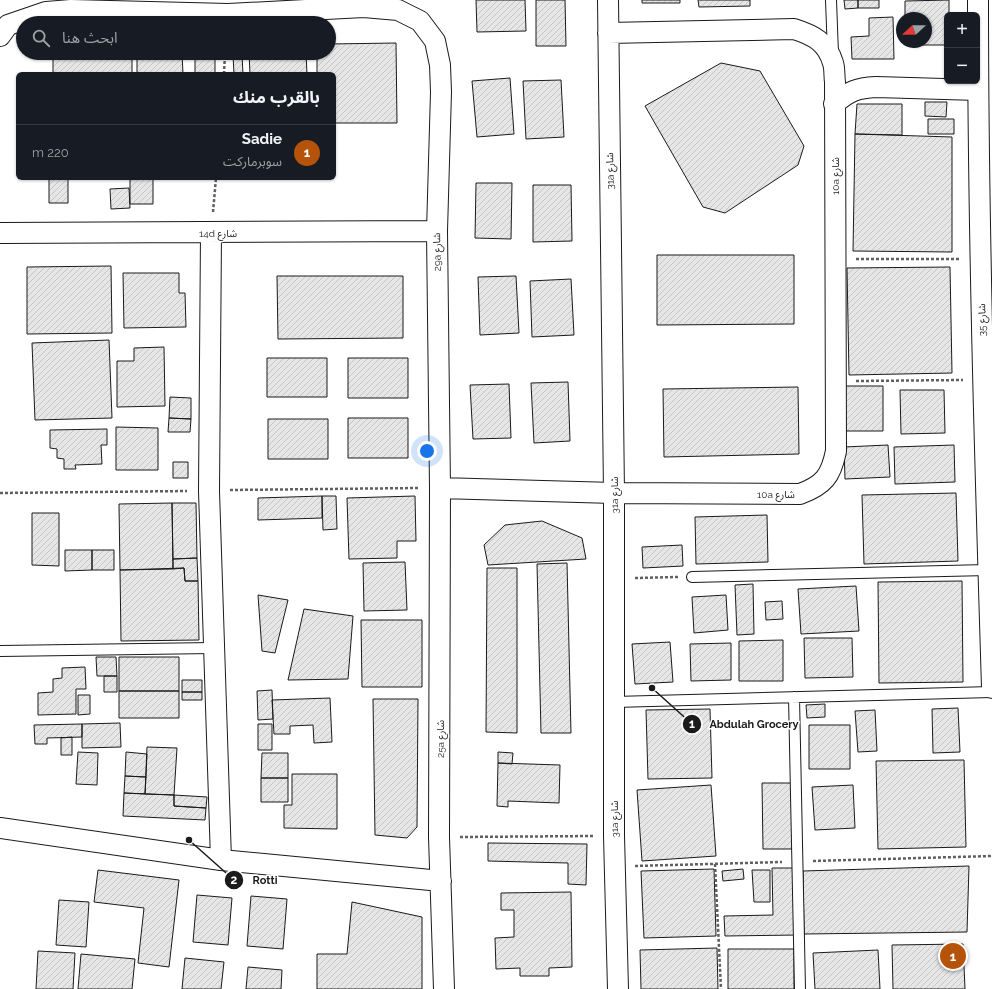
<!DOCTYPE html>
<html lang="ar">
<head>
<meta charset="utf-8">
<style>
	:root { --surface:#171b24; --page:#20242c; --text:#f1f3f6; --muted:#9ea1a6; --line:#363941; --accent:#b45309 }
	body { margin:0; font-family:Raleway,"Noto Sans Arabic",sans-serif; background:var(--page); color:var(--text); direction:rtl }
	.controls { position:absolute; right:12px; top:12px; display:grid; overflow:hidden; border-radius:6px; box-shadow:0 1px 3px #0004 }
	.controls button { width:36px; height:36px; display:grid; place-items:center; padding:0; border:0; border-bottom:1px solid var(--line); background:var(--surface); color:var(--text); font:20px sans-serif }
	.compass { position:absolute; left:896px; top:12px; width:36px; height:36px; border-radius:50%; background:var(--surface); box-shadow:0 1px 3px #0004; rotate:249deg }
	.you { position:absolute; left:427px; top:451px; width:14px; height:14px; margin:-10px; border:3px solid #fff; border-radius:50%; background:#1a73e8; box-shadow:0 0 0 6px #1a73e833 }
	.badge { display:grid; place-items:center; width:26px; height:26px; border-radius:50%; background:var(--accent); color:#fff; font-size:13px; font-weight:700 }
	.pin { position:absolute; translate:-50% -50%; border:2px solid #fff; box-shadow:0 1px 4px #0006 }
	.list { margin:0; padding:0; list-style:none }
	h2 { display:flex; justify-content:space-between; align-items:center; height:52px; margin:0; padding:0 16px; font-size:17px }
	h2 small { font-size:13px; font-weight:400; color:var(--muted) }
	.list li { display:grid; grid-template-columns:26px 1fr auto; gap:12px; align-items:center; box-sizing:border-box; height:56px; padding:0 16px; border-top:1px solid var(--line) }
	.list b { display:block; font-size:15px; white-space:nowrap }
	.list p { margin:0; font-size:13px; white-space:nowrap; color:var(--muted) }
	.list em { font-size:13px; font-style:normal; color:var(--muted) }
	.icon { flex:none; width:22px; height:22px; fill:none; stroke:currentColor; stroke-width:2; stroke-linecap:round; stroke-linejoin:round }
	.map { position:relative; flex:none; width:992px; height:989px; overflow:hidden; direction:ltr }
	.search { position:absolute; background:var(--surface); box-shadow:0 1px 3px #0004; left:16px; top:16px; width:320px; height:44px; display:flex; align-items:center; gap:10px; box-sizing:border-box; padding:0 14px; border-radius:22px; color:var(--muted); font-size:15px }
	.panel { position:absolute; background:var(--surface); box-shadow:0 1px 3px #0004; left:16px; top:72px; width:320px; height:108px; border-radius:6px; direction:rtl }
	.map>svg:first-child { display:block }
	.building { fill:url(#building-hatch); stroke:#1a1a1a }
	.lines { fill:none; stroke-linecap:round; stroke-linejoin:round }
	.lane-casing { stroke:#1a1a1a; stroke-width:12 }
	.street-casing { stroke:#1a1a1a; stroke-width:22 }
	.path { stroke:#5f5f5f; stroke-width:2.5; stroke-dasharray:3 2; stroke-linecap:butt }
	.lane { stroke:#fff; stroke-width:10 }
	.street { stroke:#fff; stroke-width:20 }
	.labels { text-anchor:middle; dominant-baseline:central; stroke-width:3; stroke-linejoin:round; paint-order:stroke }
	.street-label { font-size:10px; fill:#1a1a1a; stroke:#fff }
	.leader { fill:none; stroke:#1a1a1a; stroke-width:1.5 }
	.callout-dot { fill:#1a1a1a; stroke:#fff; stroke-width:1.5 }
	.mark-label { font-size:12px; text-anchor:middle; font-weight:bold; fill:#fff }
	.callout-label { font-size:11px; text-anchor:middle; font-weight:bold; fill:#1a1a1a; stroke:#fff; stroke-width:3; stroke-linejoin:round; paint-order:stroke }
</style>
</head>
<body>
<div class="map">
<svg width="992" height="989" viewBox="0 0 992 989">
	<defs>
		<pattern id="building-hatch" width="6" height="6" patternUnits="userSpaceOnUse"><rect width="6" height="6" fill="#e6e6e6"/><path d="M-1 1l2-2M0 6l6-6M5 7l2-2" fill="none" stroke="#c5c5c5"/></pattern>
	</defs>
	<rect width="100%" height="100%" fill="#fff"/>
	<path class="building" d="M476 0H525L526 31 477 32Z
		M536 0H565L566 46H536Z
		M642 0H680V3H642Z
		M698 0H750V6L699 7Z
		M844 0H858V8L845 9Z
		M858 0H879V8H858Z
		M949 0V15H947V45H905V42H926V18H905V1Z
		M893 17 894 59H852L851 37 869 36V18Z
		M396 43 397 123H334V74H317V53H329V44Z
		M53 53H132V74H53Z
		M137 53H182L183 74H137Z
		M195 53H215V74H195Z
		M249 53H306L307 74H250Z
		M233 55H242L243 74H234Z
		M721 63 760 71 804 146 798 165 725 213 703 207 645 106Z
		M510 78 514 134 477 137 472 81Z
		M561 80 564 137 526 139 523 81Z
		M925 102H947L946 117 925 116Z
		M857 104H902V135L855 134Z
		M928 119H954V134H928Z
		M855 134 952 137V252L853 251Z
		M49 178H68V203H49Z
		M130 178H153V204H130Z
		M476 183H512L511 239 475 238Z
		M533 185H571L572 241 533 242Z
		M129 188 130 208 111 209 110 189Z
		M657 255H794V324L657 325Z
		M111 266 112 333 27 334V267Z
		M950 267 952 373 849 375 847 268Z
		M123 273H179V293H185L186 327 124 328Z
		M277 276H403V338L278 339Z
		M516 276 519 333 480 335 478 277Z
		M571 279 574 335 532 337 530 281Z
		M109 340 112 418 35 420 32 343Z
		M164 347 165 406 117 407V361H134V348Z
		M267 358H327V397H267Z
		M348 358H408V398H348Z
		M568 382 570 441 534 443 531 383Z
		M509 384 511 438 473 439 470 385Z
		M845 386H883V431H846Z
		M798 387 799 454 664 457 663 389Z
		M900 390H944L945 433 901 434Z
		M170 397 191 398V419L169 418Z
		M169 418 191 419 190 432H168Z
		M348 418H408V458H348Z
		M268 419H328V459H268Z
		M116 427 158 428V470H116Z
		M107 429V445H101L102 464 75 465 76 469H64V459L57 458V449L50 448V430Z
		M888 445 890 477 845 479 844 447Z
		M954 445 955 482 895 484 894 447Z
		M173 462H188V478H173Z
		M956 493 958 561 864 564 862 495Z
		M322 496V518L258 520V498Z
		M322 496H336L337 529 323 530Z
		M415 496 416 541H397V558L349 559 347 498Z
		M172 503H196L197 558 173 559Z
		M172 503 173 569 120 570 119 504Z
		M32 513H59V566L32 565Z
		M767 515 768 562 696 564 695 517Z
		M542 521 582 538 586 559 488 565 484 545 505 525Z
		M682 545 683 566 643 568 642 547Z
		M65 550H92V570L65 571Z
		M92 550H114V570H92Z
		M197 558 198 581H185L184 568 173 569V559Z
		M405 562 407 610 364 611 363 563Z
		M567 563 571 733H541L537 564Z
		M184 568 185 581H198L199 640 121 641 120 570Z
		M487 568H517V733L486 732Z
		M962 581 963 682 879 683 878 582Z
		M753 584 754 634 737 635 735 585Z
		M856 586 859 631 801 634 798 589Z
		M258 595 288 600 275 653 262 651Z
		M726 595 728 630 694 633 692 597Z
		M782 601 783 619 766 620 765 602Z
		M304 609 353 616 348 679 288 680Z
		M361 620H422V687H362Z
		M804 638H852L853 677 805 678Z
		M783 640V681H739V641Z
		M670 642 673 682 635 684 632 644Z
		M731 643V680L691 681 690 644Z
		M96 657H116L117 676H97Z
		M119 657H179V691H119Z
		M85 667 86 689H76V714L38 715V693L53 692V679L62 678V668Z
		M104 676H117V692H104Z
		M182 680H202V692H182Z
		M272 690 273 719 258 720 257 691Z
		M119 691H179V718H119Z
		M182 692H202V700H182Z
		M78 695H90V714L78 715Z
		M330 698 332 742 314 743 313 725 290 726V734H274L272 700Z
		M373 699H418L417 827 407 838 375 835Z
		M825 704V717L807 718 806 705Z
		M958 708 960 752 933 753 932 709Z
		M710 709 712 778 648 779 646 710Z
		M875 710 877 751 858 752 855 711Z
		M120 723 121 747 82 748V724Z
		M82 724V737L47 738V744H35L34 725Z
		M258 724H272V750H258Z
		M809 725H850V769H809Z
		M72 737V755H61V738Z
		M147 747 177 748 174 795 145 794Z
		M78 752 98 753 97 785 76 784Z
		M126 752 147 754 146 777 125 776Z
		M498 752 513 753 512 764 498 763Z
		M262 753H288V778H261Z
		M964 760 966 847 878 849 876 761Z
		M498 763 560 765 559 803 508 801V807L497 806Z
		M292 774H337V829L284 828V805H292Z
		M125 776 146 777 145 794 124 793Z
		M261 778H288V802H261Z
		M762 783H793V849H763Z
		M711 785 716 856 642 861 637 790Z
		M853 785 855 828 815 830 812 787Z
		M124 793 174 795V806L206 808 205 820 123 816Z
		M174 795 207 797 206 808 174 806Z
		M488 843 587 844 586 885 568 884V863L488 861Z
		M969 866 967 932 804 934 803 871Z
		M772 868H796L798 935 725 936 724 916 773 915Z
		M714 869 716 936 644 938 641 871Z
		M743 869 744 879 723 881 722 871Z
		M98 870 179 880 169 967 138 963 144 908 94 902Z
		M752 870H770V902H754Z
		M571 892 572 967 549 968V976H520V968L496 969 495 938 514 937V910H501V893Z
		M197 895 232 898 228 945 193 942Z
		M251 896 287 899 283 949 247 946Z
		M59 900 89 902 86 947 56 945Z
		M352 902 422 917V989H317V954H347Z
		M963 944 965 989H893L892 945Z
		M717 948 718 989H641L640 950Z
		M728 949H794V989H728Z
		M878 950 880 989H815L813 953Z
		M38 951 75 953 73 989H36Z
		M81 954 135 959 132 989H78Z
		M185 958 224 962 221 989H182Z
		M248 967 282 970 281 989H246Z"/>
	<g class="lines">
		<defs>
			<path id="lane" d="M831 0 833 54
				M692 577 988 570
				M0 651 213 648
				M794 697 800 989
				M614 702 992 692"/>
			<path id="street" d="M608 0 614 493V836L618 989
				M978 0C978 229 985 459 992 688
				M0 36 8 25 46 12 71 10 228 14 364 7 398 10 420 21 435 41 440 65 441 92 437 231 440 488 439 837 444 989
				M834 104C849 91 857 88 876 87L978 90
				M0 233 437 231
				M211 233 209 491 221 860
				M440 488 614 493 800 494C824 485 831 476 836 451L835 82C834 76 835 69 833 63 827 42 813 35 794 29L608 33
				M0 828 221 860 441 881"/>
		</defs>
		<use href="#lane" class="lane-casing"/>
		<use href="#street" class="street-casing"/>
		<path class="path" d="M224 74 225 53
			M213 212 216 178
			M856 259H961
			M856 381 963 380
			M230 490 419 488
			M0 493 187 491
			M635 578 678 577
			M460 837 593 836
			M813 861 992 856
			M715 864 721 989
			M635 866 782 862"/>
		<use href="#lane" class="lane"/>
		<use href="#street" class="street"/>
	</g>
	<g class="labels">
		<g class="street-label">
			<text transform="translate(610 171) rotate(-91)">31a شارع</text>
			<text transform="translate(835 176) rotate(-90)">10a شارع</text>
			<text x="218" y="233">14d شارع</text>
			<text transform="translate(437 252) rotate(-91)">29a شارع</text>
			<text transform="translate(982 320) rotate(-91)">شارع 35</text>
			<text x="776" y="494">10a شارع</text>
			<text transform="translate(614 495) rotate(-90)">31a شارع</text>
			<text transform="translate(440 739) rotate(-90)">25a شارع</text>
			<text transform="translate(614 819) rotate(-90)">31a شارع</text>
		</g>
	</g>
	<path class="leader" d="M652 688L692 724M189 840L234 880"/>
	<g class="callout-dot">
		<circle cx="652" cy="688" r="4"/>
		<circle cx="189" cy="840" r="4"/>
		<circle cx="692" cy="724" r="10"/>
		<circle cx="234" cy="880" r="10"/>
	</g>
	<g class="mark-label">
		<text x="692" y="728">1</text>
		<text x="234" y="884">2</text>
	</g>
	<g class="callout-label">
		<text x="754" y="728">Abdulah Grocery</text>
		<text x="265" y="884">Rotti</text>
	</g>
</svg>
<div class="controls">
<button>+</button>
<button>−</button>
</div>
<svg class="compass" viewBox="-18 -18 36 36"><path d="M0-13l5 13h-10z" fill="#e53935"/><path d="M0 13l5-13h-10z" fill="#9ea1a6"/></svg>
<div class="you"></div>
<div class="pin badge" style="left:953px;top:956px">1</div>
<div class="search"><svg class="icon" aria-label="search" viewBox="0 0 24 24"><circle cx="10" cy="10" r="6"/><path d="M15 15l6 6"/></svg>ابحث هنا</div>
<section class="panel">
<h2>بالقرب منك<small></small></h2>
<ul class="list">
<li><span class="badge">1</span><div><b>Sadie</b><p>سوبرماركت</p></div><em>220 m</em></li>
</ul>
</section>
</div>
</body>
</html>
